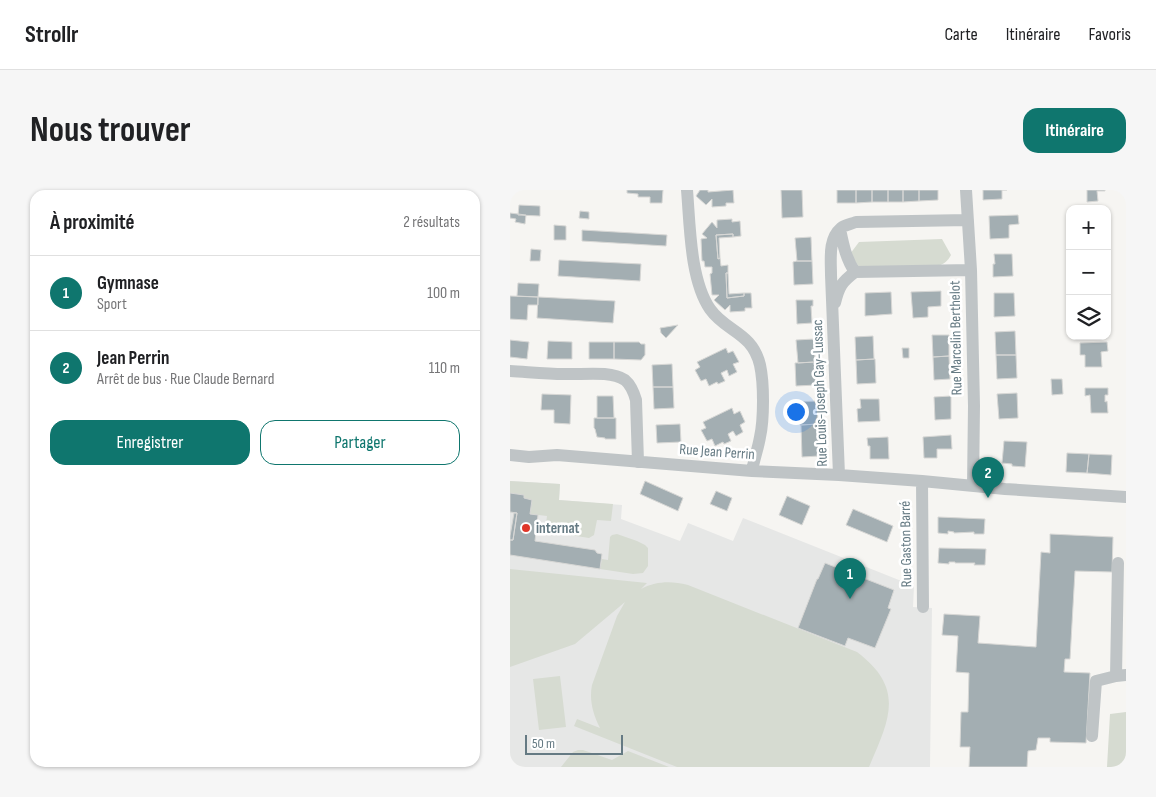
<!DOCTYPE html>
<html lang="fr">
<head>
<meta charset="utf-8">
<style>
	:root { --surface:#fff; --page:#f6f6f6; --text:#202124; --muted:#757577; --line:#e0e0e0; --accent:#0f766e }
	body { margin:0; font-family:"Sofia Sans Condensed",sans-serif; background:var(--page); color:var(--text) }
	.controls { position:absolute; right:15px; top:15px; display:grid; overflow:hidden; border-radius:10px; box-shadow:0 1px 4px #0004 }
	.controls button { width:45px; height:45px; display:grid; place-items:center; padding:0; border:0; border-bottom:1px solid var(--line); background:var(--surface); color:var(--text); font:25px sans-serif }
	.scale { position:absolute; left:15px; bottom:12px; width:98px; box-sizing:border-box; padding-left:5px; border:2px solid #657a83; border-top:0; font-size:14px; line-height:18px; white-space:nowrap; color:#657a83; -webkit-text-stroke:4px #fff; paint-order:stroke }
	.you { position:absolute; left:285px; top:221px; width:18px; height:18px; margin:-12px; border:4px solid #fff; border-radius:50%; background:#1a73e8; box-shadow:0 0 0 8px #1a73e833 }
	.badge { display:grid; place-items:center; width:32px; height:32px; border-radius:50%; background:var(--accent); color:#fff; font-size:16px; font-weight:700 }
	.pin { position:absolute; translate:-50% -41px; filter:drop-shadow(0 1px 2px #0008) }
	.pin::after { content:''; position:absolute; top:26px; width:18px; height:15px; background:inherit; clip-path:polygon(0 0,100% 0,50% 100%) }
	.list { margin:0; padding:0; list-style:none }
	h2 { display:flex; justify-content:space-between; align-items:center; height:65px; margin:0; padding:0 20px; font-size:21px }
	h2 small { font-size:16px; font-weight:400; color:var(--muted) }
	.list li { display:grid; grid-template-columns:32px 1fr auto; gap:15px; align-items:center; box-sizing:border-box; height:75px; padding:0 20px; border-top:1px solid var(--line) }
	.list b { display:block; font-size:19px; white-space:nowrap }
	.list p { margin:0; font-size:16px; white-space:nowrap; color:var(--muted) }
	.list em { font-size:16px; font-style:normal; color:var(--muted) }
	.actions { display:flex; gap:10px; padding:15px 20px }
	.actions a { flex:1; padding:11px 0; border:1px solid var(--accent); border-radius:15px; text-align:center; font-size:18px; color:var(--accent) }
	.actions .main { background:var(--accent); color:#fff }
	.icon { flex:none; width:28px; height:28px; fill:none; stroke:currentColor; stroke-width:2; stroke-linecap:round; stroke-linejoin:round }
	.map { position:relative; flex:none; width:616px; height:577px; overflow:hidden; border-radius:15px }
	header { display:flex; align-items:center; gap:30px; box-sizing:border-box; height:70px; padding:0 25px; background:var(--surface); border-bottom:1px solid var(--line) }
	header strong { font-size:24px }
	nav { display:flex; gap:28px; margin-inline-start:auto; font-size:18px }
	.intro { display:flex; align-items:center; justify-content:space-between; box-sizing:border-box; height:120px; padding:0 30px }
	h1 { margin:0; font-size:35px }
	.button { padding:12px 22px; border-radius:15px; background:var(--accent); color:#fff; font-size:18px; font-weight:700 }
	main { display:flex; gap:30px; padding:0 30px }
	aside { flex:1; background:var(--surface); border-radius:15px; box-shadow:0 1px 4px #0004 }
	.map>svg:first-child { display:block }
	.built { fill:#e6e7e6 }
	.green { fill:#d6dbd1 }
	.building { fill:#a3aeb2; stroke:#d7d7d5 }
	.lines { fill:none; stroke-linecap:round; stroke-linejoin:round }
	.minor { stroke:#bfc4c6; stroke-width:12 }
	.poi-dot { fill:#df3629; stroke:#fff; stroke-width:2 }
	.labels { text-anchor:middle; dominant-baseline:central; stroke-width:5; stroke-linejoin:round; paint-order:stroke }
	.street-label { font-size:15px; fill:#657a83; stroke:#fff }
	.poi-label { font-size:15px; font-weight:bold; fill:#657a83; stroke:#fff; text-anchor:start }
</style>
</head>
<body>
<header>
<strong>Strollr</strong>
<nav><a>Carte</a><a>Itinéraire</a><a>Favoris</a></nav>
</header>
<div class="intro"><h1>Nous trouver</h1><a class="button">Itinéraire</a></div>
<main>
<aside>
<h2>À proximité<small>2 résultats</small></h2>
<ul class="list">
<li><span class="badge">1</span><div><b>Gymnase</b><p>Sport</p></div><em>100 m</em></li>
<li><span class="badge">2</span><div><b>Jean Perrin</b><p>Arrêt de bus · Rue Claude Bernard</p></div><em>110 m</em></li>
</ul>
<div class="actions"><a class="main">Enregistrer</a><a>Partager</a></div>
</aside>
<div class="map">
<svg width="616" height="577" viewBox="0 0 616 577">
	<rect width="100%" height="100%" fill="#f6f5f2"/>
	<path class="built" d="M0 291 50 294 49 310 112 315 111 329 170 351 178 333 223 351 233 328 404 396 403 417 422 418 420 577H0Z"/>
	<path class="green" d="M432 49 441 65C438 71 434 74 428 76L349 77 340 64 349 52Z
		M0 291 50 294 49 310 103 314 101 331 87 330 84 345 79 348 35 341 37 326 20 324 22 310 14 308V305L0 303Z
		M107 344 127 351 135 355 138 358V376L133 383 123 384 90 379 92 369 98 370 100 347 102 345Z
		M0 379 137 393 131 399C147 391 161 391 178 395L347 462C396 499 379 530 359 577H167L64 536 67 529 90 538C83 524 79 510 82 495L107 426 115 412 65 454 0 477Z
		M50 486 56 537 29 540 23 489Z
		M616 522V577H597L600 524Z
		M68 560H73L102 570 118 561 159 577H51L63 562Z"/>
	<path class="building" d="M117 0H153L152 13H140V7H128V4L117 3Z
		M190 0H198V2L223 0 224 13H216V16L202 17V9L196 15 186 6Z
		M271 0H292L293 27 272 28Z
		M327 0H346V13H327Z
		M346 0H362V12L346 13Z
		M362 0H378V12H362Z
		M378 0H393V12H378Z
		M393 0H409V11L393 12Z
		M409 0H428V10L409 11Z
		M473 0H497H492V9L473 10Z
		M577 0H595V1H587L588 11 577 12Z
		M9 15 30 16V26L8 25Z
		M70 21 79 22V29L69 28Z
		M0 23 16 25 15 34 5 32 6 29 0 28Z
		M508 25 509 34 499 35V48L480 49 479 26Z
		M222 29V32L230 31 231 46 223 47V44L206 45 208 69 210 68 211 76 218 75V83H216L217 108 234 106V103H241L242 118H235V121L220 122V115L215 120 204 110 209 105H202L200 84 202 83V77H195L194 71H192L191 49 197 48 192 44 202 32 207 38V30Z
		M44 35 56 36V50H44Z
		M72 40 157 45 156 56 72 51Z
		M223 44V47L209 48 210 68 208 69 206 45Z
		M301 47 302 71H287L285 48Z
		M21 59 31 60 30 71H20Z
		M484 64H502L503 86 483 87V74H485Z
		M49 70 131 74 130 91 48 86Z
		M287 71H302L303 94 284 95 283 72Z
		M216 83H218L219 104 234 103V106L217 108Z
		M8 93 29 94 28 107 7 106Z
		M431 101V116L418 117V127L403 128 401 102Z
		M381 102 382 124 355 126V103Z
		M484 103H504L505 126 484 127Z
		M0 106 28 107V115H18L17 130 0 129Z
		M28 107 105 111 103 133 27 128Z
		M286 110H303V116H301L302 133 287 134Z
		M168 135 156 148 151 143 150 138Z
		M505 141 506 165H486L485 142Z
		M422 145H439V166L423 167Z
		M363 146 364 169 346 170 345 147Z
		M304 149 305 172 288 173 286 150Z
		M0 150 19 152 17 169 0 167Z
		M38 151 62 152V169H37Z
		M79 152H104V169H79Z
		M104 152H129L131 154H135V165L131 170 104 169Z
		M597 152 598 161 591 162 592 177H575V165H570V153Z
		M216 158 218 163 223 161 229 172 223 174 227 182 219 186 217 180 211 183 215 191 208 194 207 192 199 196 196 189 191 191 185 180 190 177 187 172Z
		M392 158H399V168H393Z
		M486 165H506L507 188 487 189Z
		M439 166 440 189 424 190 423 167Z
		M365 169 366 193 347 194 346 170Z
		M305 172 306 195 286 196 285 173Z
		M162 174 163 197H143L142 175Z
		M541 189H552L553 204 542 205Z
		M143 197H163L164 218 144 219Z
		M575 198H598V205H595V212L597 211 598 223H581L580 205 575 206Z
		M507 203 508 228 489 229 487 204Z
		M32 204 61 205 60 234 44 233V220H31Z
		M87 206H103L104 228H87Z
		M441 206V229L425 230 424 207Z
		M350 209H369L370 231 348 232 347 219 351 218Z
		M307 211 308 234 290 235 289 212Z
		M222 218 224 224 230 221 235 232 230 235 233 242 226 246 223 241 218 244 221 251 214 254 213 252 205 256 202 249 197 251 191 240 196 238 193 232Z
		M84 228H106V249H95V248L87 247 85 239 84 238Z
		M170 234 171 252 147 253 146 235Z
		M308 234 309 266 292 267 291 235Z
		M441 245 442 259H427V268H414L413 247Z
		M378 247 379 269H360V256H358L357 248Z
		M494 251 517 252 515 277 502 276V274L492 273Z
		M557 263 579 264 577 283 556 282Z
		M579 264 602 265 601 285 577 283Z
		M135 291 173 308 168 321 130 304Z
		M206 301 222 308 217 321 200 314Z
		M0 303 14 305V308L22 310 20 324 28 325 25 351 85 360 87 363 92 364 90 379 0 365V350H3L7 323 0 322Z
		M277 306 300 316 292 335 269 325Z
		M343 319 383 336 377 352 336 335Z
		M4 323H7L3 350H0V346Z
		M428 327 475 329 474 344H464V342L444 343V342L438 341V344L428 343Z
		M540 344 603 347 602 382 565 381 560 469H555L554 482 580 483 576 553 540 552V548H528L526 560 518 561 517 577H459L460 557H450L451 522H458L459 483 446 482 448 446 432 445 434 424 470 426 468 453 526 457 531 362 540 363Z
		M429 358 476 359 475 375H464L465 373H445V372H439V374L428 373Z
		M315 373 384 400 378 418 381 419 365 458 338 448 335 456 288 438 307 389H308Z"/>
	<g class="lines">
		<path class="minor" d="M177 0C180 35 180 90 200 119 216 142 242 142 250 175 254 193 254 229 250 247 248 259 244 269 242 281
			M456 0 461 80 464 216 463 296
			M330 39C333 54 336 69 345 82L461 80
			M325 113C329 96 332 92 345 82
			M0 181C18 182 36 184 54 184 71 185 100 180 115 190 121 195 124 203 126 210L128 272
			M0 265 19 267 47 265 242 281 329 285 412 291 495 299 616 307
			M329 285 321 85C321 69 318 49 331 38 335 35 341 34 346 32L458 30
			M412 291 413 417
			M606 486 608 373
			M582 546 586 491 606 486 616 485"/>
	</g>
	<circle class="poi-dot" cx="16" cy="338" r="5"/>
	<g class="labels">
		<g class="street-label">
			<text transform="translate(446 148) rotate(-91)">Rue Marcelin Berthelot</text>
			<text transform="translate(310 203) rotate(-92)">Rue Louis-Joseph Gay-Lussac</text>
			<text transform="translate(207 262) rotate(4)">Rue Jean Perrin</text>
			<text transform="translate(396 354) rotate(-91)">Rue Gaston Barré</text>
		</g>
		<g class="poi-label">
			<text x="26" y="338">internat</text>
		</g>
	</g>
</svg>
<div class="controls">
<button>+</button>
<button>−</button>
<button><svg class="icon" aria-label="layers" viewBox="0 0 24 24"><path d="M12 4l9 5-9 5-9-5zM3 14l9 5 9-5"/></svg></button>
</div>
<div class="scale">50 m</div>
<div class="you"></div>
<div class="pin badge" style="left:340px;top:409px">1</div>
<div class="pin badge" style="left:478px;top:308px">2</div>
</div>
</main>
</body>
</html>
